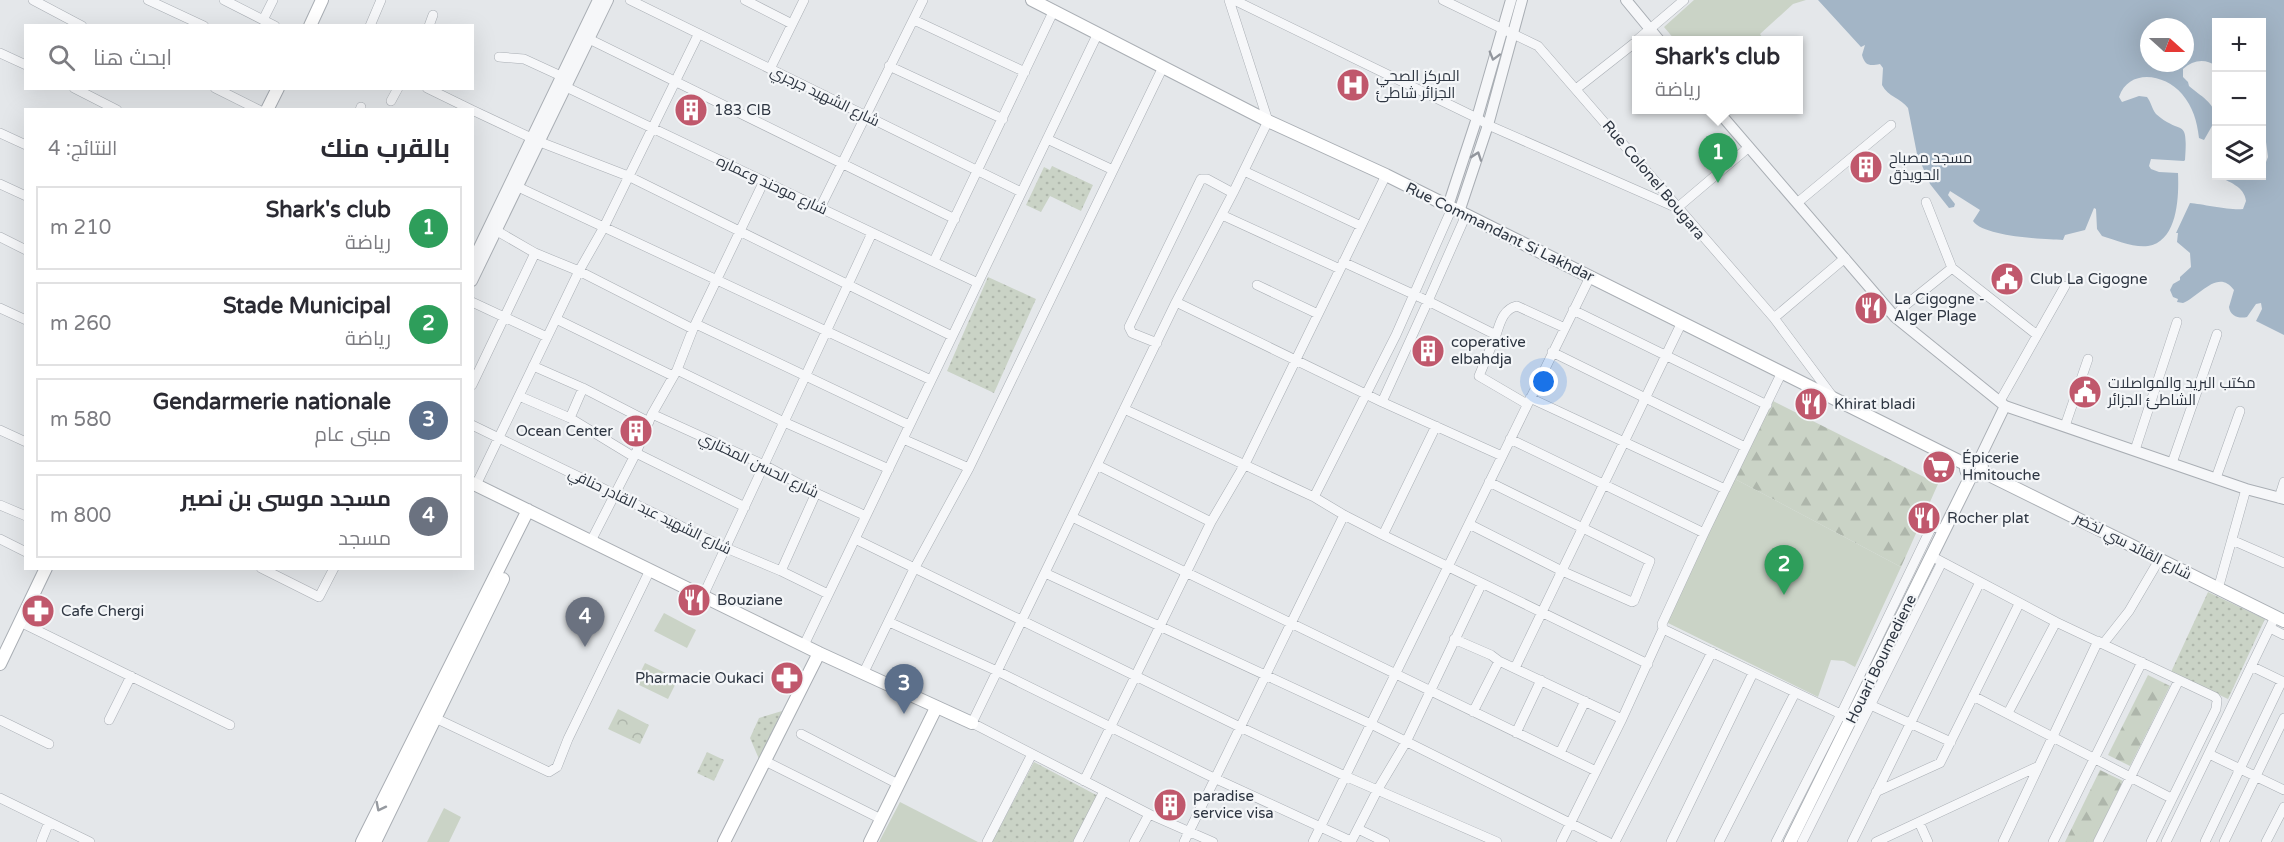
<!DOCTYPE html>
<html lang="ar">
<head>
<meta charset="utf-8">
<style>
	:root { --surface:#fff; --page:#f7f7f7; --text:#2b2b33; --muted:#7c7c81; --line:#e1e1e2; --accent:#0f766e }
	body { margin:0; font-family:"Varela Round",Cairo,sans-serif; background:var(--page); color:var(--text); direction:rtl }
	.controls { position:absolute; right:18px; top:18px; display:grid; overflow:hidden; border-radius:0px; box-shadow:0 6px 24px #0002 }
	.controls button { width:54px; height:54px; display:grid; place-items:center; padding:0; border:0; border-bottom:2px solid var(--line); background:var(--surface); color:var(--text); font:30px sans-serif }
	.compass { position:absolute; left:2140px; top:18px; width:54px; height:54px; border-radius:50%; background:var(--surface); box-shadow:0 6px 24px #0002; rotate:111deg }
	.you { position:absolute; left:1544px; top:382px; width:21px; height:21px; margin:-15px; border:4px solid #fff; border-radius:50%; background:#1a73e8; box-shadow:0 0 0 9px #1a73e833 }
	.badge { display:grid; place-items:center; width:39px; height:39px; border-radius:50%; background:var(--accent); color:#fff; font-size:20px; font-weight:700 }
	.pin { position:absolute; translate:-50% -50px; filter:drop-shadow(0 2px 3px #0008) }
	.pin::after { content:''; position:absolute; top:32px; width:21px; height:18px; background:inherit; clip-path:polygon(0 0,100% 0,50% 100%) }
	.popup { position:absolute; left:1632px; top:36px; width:171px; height:78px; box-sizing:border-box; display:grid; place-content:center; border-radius:0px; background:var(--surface); filter:drop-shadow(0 2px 4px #0005); font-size:20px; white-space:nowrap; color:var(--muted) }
	.popup b { font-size:22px; color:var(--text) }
	.popup::after { content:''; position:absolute; left:50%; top:100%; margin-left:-12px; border:12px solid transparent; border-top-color:var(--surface) }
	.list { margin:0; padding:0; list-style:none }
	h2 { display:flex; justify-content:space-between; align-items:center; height:78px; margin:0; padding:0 24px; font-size:26px }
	h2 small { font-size:20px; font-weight:400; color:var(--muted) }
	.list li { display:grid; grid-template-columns:39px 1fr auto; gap:18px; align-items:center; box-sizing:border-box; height:84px; margin:0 12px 12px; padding:0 12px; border:2px solid var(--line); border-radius:0px }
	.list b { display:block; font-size:22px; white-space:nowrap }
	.list p { margin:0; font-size:20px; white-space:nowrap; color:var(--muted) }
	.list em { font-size:20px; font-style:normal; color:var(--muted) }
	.icon { flex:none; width:33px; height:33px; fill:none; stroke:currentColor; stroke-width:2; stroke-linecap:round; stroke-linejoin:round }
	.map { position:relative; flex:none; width:2284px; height:842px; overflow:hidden; direction:ltr }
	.search { position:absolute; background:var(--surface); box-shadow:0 6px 24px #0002; left:24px; top:24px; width:450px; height:66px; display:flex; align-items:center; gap:15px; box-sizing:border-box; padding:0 21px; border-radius:0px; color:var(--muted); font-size:22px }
	.panel { position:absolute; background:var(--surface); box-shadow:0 6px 24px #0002; left:24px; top:108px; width:450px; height:462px; border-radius:0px; direction:rtl }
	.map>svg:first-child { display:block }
	.grass { fill:url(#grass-dots) }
	.forest { fill:url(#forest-firs) }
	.park { fill:url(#park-crowns) }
	.garden { fill:#cad3c6 }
	.water { fill:#a3b5c6; fill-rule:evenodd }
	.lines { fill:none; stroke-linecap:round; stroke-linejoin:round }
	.minor-casing { stroke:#a9aeb4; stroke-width:10 }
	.tertiary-casing { stroke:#a9aeb4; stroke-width:12 }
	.secondary-casing { stroke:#a9aeb4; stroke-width:14 }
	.minor { stroke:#f6f7f9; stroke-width:9 }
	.tertiary { stroke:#f6f7f9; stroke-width:10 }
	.secondary { stroke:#fff; stroke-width:12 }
	.oneway { stroke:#92969d }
	.oneway2 { stroke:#969aa0 }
	.labels { text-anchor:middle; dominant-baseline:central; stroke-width:4.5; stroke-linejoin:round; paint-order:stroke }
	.poi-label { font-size:15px; fill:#2d3541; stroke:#f4f6f8; text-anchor:start }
	.street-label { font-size:15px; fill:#2d3541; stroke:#f4f6f8 }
</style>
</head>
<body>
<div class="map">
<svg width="2284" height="842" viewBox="0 0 2284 842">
	<defs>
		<pattern id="grass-dots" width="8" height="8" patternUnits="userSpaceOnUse" patternTransform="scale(1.5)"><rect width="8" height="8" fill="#cad3c6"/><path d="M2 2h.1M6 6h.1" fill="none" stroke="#aeb6ab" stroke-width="1.8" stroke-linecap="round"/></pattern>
		<pattern id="forest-firs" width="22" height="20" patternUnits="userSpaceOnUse" patternTransform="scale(1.5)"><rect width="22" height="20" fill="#cad3c6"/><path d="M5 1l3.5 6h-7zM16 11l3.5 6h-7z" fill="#aeb6ab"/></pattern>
		<pattern id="park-crowns" width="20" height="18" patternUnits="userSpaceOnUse" patternTransform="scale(1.5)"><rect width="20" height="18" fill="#cad3c6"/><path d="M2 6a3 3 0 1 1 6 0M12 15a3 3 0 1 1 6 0" fill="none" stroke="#aeb6ab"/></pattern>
	</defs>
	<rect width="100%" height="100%" fill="#e4e7ea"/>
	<path class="grass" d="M1052 166 1093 185 1081 211 1050 196 1041 212 1026 205 1044 167 1050 170Z
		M988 277 1036 299 994 393 947 371Z
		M2208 592 2265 619 2228 699 2171 672Z
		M782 711 759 759 750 738 759 718Z
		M707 752 724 760 714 781 697 773Z
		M1034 762 1100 797 1076 842H992Z"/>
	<path class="forest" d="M1773 401 1938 484 1901 567 1735 479Z
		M2148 675 2170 686 2130 766 2108 755Z
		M2100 770 2123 781 2093 842H2065Z"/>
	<path class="park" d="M618 709 649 725 640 744 608 729Z"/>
	<path class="garden" d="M1694 0H1806L1793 4 1760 34 1764 40H1675L1664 27Z
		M1735 479 1901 567 1855 667 1844 661 1831 660 1818 697 1666 622Z
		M664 613 696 630 687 648 654 631Z
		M645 663 678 679 668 699 635 683Z
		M900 802 978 842H879Z
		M444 808 461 817 449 842H427Z"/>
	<path class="water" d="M1818 0H2284V335L2256 321 2262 309 2261 303 2256 304 2247 317C2239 319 2230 316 2229 307L2234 290C2218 268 2200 296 2183 303L2177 302 2178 299 2173 297 2170 290 2173 284 2180 280V277L2191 267 2190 253 2177 242 2178 233H2176L2190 203C2202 204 2233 211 2243 209L2246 201C2244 186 2229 182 2217 176H2262V164L2266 162 2268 157 2262 112V22H2216V66C2205 58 2193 60 2183 69V77L2188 82 2189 86C2200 96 2215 102 2216 119L2204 140 2199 138C2197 121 2193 107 2182 94 2165 74 2129 68 2119 97L2122 102 2139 96 2147 97C2151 102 2152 109 2156 114 2182 137 2188 115 2185 160L2184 161 2151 159 2149 166 2151 169 2159 172 2178 173C2179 196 2178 241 2148 246 2134 248 2115 240 2102 236L2097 229 2096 209 2094 208 2085 230 2065 235 2063 240C2044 239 1984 237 1973 221L1980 210 1950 191 1948 195 1955 204 1954 207 1949 208 1930 184 1917 154 1908 108C1901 98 1888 97 1882 85L1883 68 1880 64C1870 66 1865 66 1862 55L1865 45 1861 47ZM2149 27H2185V63H2149Z"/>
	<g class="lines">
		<defs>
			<path id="minor" d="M33 0 82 26
				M148 0 204 26
				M224 0 275 26
				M630 0 1021 192
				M745 0 792 24
				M1234 0 1477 118 1488 125 1677 208 1749 147
				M1443 0 1538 46 1774 318 1833 397
				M263 20 273 0
				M914 20 1025 72
				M370 26 381 0
				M429 26 433 15
				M589 39 955 219
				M1637 40 1684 0
				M0 53 26 65
				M499 57 524 59 561 76
				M889 66 1003 119
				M770 69 804 0
				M566 87 978 283
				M74 88 117 110
				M215 88 259 110
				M427 88 472 110
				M1576 89 1637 41
				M391 101 398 88
				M360 110 361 107
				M472 110 540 142 628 176 952 336
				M0 133 26 145
				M1047 139 1113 170
				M1244 171 1361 226
				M0 184 26 196
				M518 187 931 380
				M1926 202 1952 268 2037 335
				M1797 203 1891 125
				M820 208 923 0
				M1222 215 1340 269
				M1466 215 1428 301 1496 335 1479 376 1527 404
				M497 231 535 253 579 271 693 329
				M0 237 26 250
				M934 261 1054 10
				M1343 262 1428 301 1382 402
				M1257 285 1318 314
				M472 302 547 337
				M1176 302 1382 402 1502 456
				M0 308 26 320
				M1573 310 1767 405
				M1895 317 1902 308 1952 268
				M1774 318 1845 258
				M556 319 673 376
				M696 324 909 425
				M1496 335C1500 323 1503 309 1517 306L1565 328
				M1157 343 1132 333 1129 327 1201 179H1207L1233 193
				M1552 352 1745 447
				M533 366 583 388
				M677 370 784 422 889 469
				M472 385 535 253
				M519 396 570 418 634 457
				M1530 398 1725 489
				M2000 401 2065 286
				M1124 409 1314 497 1344 515 1383 535 1648 664
				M652 414 764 465 816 493 866 516
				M570 418 583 388 649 422
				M472 425 726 548 781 571 828 594
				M2065 426 2088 359
				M0 430 26 442
				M903 439 969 468
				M1510 439 1704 533
				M2135 450 2177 322
				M636 453 745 507
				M2172 463 2217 334
				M1097 465 1211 522
				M2216 478 2240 411
				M476 485 579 271 604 227 698 35
				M1314 497 1396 335 1452 208
				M2279 498 2284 482
				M0 505 26 516
				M1072 517 1596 771
				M1469 524 1562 571 1632 602 1634 601 1650 561 1489 482
				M1383 535 1436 426
				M0 539 26 552
				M855 539 1240 727 1345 776 1497 842
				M2232 540 2284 563
				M591 541 636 453 652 414 677 370 693 329 764 181
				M1931 556 2056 622 2215 697 2217 700 2216 709 2151 842
				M261 568 319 597 334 568
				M781 571 816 493
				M1045 573 1371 724 1608 842
				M2218 589 2246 489
				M703 596 872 233
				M20 622 230 725
				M889 622 997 671 1214 778 1351 841
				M2270 628 2284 635
				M1663 629 1662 624 1704 533 1782 372
				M1454 639 1491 655 1499 661 1622 719
				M2103 644 2129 611 2159 560
				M804 645 1098 33
				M2251 666 2284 682
				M1515 668 1682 322
				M863 674 914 569 969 468 1163 67
				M1973 696 2171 798
				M1866 703 1951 742
				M1473 712 1499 661
				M2008 713 2056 622
				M435 718 549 772 557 767 568 739 650 570
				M0 720 49 744
				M109 720 131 676
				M1516 733 1541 680
				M801 734 898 784
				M1560 753 1585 701
				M2209 754 2284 790
				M765 761 881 819
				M1084 781 1211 522 1245 464 1386 175
				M1876 792 1940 763 2019 604
				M0 798 90 842
				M1919 822 1928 842
				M1358 829 1385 842
				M41 842 49 822
				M987 842 1032 754
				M1078 842 1104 791
				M1134 842 1149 814
				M1184 842 1344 515
				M1213 842 1149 814 972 723 1176 302 1233 193 1268 121 1229 0
				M1313 842 1590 277
				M1351 842 1378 789 1406 742 1482 583
				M1561 842 1622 719 1663 629 1851 719
				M1615 842 1712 652
				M1671 842 1753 673
				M1719 842 1795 693
				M1776 842 1841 714 1932 526 1944 530
				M1802 842 1942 562
				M1852 842 1980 582
				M1876 842 2039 766
				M2003 842 2098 641
				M2053 842 2142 662
				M2098 842 2179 680
				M2166 842 2275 617
				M2205 842 2282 681
				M2224 842 2284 718
				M2266 842 2284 807"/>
			<path id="tertiary" d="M1626 0 1659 40
				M1717 110 1895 317 2005 406 2246 489 2284 499
				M1448 206 1477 118 1511 0
				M1459 212 1488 125 1522 0
				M472 262 598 0
				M472 281 608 0
				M1978 462 2005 406"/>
			<path id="secondary" d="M1032 0 1268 121 1386 175 1967 465
				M310 26 322 0
				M267 110 278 88
				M1966 468a8 8 0 1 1 16 0a8 8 0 1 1-16 0Z
				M1981 471 2284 621
				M472 483 819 653 972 723
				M0 664 46 568
				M362 842 528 510
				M375 842 503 579
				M724 842 819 653
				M870 842 936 708
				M1790 842 1971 476"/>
		</defs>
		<use href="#minor" class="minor-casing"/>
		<use href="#tertiary" class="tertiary-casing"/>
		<use href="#secondary" class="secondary-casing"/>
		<use href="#minor" class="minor"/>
		<use href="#tertiary" class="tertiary"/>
		<use href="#secondary" class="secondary"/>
	</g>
	<defs><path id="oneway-chevron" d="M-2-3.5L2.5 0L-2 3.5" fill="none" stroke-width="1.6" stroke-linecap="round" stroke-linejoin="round" transform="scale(1.5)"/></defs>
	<g class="oneway">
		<use href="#oneway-chevron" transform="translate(1494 56) rotate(106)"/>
		<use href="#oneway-chevron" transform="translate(1477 156) rotate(-71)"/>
	</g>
	<use class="oneway2" href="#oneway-chevron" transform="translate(380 807) rotate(117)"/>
	<defs>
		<symbol id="hospital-disc" viewBox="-11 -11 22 22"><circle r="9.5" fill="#c0586c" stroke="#f4f6f8"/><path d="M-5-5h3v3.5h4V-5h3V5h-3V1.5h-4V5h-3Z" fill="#fff"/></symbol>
		<symbol id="building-disc" viewBox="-11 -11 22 22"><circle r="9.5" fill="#c0586c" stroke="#f4f6f8"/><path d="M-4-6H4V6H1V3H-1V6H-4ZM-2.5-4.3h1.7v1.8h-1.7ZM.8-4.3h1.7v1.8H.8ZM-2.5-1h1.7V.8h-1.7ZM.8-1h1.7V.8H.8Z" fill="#fff"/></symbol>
		<symbol id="civic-disc" viewBox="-11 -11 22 22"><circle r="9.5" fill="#c0586c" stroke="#f4f6f8"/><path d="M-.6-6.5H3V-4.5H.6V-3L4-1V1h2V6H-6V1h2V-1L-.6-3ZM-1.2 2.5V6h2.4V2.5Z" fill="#fff"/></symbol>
		<symbol id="restaurant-disc" viewBox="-11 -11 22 22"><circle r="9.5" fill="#c0586c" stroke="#f4f6f8"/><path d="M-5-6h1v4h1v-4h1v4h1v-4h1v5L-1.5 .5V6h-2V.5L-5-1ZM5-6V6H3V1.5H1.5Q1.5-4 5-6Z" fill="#fff"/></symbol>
		<symbol id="supermarket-disc" viewBox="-11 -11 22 22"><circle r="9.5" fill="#c0586c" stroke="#f4f6f8"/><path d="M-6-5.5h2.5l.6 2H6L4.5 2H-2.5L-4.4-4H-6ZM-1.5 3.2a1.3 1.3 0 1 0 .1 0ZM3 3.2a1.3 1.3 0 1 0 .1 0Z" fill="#fff"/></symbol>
		<symbol id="pharmacy-disc" viewBox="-11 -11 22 22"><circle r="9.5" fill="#c0586c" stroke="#f4f6f8"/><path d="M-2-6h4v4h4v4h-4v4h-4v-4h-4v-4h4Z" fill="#fff"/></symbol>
	</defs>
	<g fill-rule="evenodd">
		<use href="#hospital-disc" x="1334" y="66" width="38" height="38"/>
		<use href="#building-disc" x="672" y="91" width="38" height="38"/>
		<use href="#building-disc" x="1847" y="148" width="38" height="38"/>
		<use href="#civic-disc" x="1988" y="260" width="38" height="38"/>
		<use href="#restaurant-disc" x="1852" y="289" width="38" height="38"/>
		<use href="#building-disc" x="1409" y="332" width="38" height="38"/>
		<use href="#civic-disc" x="2066" y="373" width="38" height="38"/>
		<use href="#restaurant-disc" x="1792" y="385" width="38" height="38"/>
		<use href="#building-disc" x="617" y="412" width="38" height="38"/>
		<use href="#supermarket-disc" x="1920" y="448" width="38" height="38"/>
		<use href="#restaurant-disc" x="1905" y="499" width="38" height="38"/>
		<use href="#restaurant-disc" x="675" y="581" width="38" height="38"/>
		<use href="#pharmacy-disc" x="19" y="592" width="38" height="38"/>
		<use href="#pharmacy-disc" x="768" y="659" width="38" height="38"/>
		<use href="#building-disc" x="1151" y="786" width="38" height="38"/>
	</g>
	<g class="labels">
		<g class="poi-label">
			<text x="1376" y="76">المركز الصحي<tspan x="1376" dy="17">الجزائر شاطئ</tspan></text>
			<text x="714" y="110">183 CIB</text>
			<text x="1889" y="158">مسجد مصباح<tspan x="1889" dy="17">الحويذق</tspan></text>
			<text x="2030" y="279">Club La Cigogne</text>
			<text x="1894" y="299">La Cigogne -<tspan x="1894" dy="17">Alger Plage</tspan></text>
			<text x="1451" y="342">coperative<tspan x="1451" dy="17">elbahdja</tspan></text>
			<text x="2108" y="383">مكتب البريد والمواصلات<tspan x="2108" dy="17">الشاطئ الجزائر</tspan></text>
			<text x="1834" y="404">Khirat bladi</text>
			<text x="613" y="431" text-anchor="end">Ocean Center</text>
			<text x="1962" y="458">Épicerie<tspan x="1962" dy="17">Hmitouche</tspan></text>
			<text x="1947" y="518">Rocher plat</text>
			<text x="717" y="600">Bouziane</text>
			<text x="61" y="611">Cafe Chergi</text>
			<text x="764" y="678" text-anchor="end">Pharmacie Oukaci</text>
			<text x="1193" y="796">paradise<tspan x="1193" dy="17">service visa</tspan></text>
		</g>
		<g class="street-label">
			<text transform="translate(825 96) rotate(26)">شارع الشهيد جرجري</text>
			<text transform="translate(1654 180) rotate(50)">Rue Colonel Bougara</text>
			<text transform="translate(772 185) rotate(25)">شارع موحند وعماره</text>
			<text transform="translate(1500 232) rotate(26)">Rue Commandant Si Lakhdar</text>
			<text transform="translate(759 465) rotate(26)">شارع الحسن المختاري</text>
			<text transform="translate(650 511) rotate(26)">شارع الشهيد عبد القادر حنافي</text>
			<text transform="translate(2133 546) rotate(27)">شارع القائد سي لخضر</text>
			<text transform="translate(1881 659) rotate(-64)">Houari Boumediene</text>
		</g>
	</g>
</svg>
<div class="controls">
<button>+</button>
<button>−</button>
<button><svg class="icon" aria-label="layers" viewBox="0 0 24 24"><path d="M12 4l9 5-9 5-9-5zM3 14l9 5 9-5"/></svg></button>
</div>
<svg class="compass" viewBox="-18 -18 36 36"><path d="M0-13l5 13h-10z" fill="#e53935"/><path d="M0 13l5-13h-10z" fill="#7c7c81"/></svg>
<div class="you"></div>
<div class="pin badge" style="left:1718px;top:183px;background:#2e9e5b">1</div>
<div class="popup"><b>Shark's club</b>رياضة</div>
<div class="pin badge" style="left:1784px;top:595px;background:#2e9e5b">2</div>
<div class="pin badge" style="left:904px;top:714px;background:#5c6f8a">3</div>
<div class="pin badge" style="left:585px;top:647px;background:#6b7280">4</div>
<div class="search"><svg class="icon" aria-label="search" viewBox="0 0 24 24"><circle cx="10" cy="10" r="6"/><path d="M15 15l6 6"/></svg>ابحث هنا</div>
<section class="panel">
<h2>بالقرب منك<small>النتائج: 4</small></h2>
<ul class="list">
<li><span class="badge" style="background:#2e9e5b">1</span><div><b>Shark's club</b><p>رياضة</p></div><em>210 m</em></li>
<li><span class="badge" style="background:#2e9e5b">2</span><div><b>Stade Municipal</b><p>رياضة</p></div><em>260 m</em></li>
<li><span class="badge" style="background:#5c6f8a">3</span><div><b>Gendarmerie nationale</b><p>مبنى عام</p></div><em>580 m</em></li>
<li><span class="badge" style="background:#6b7280">4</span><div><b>مسجد موسى بن نصير</b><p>مسجد</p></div><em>800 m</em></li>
</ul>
</section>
</div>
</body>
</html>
